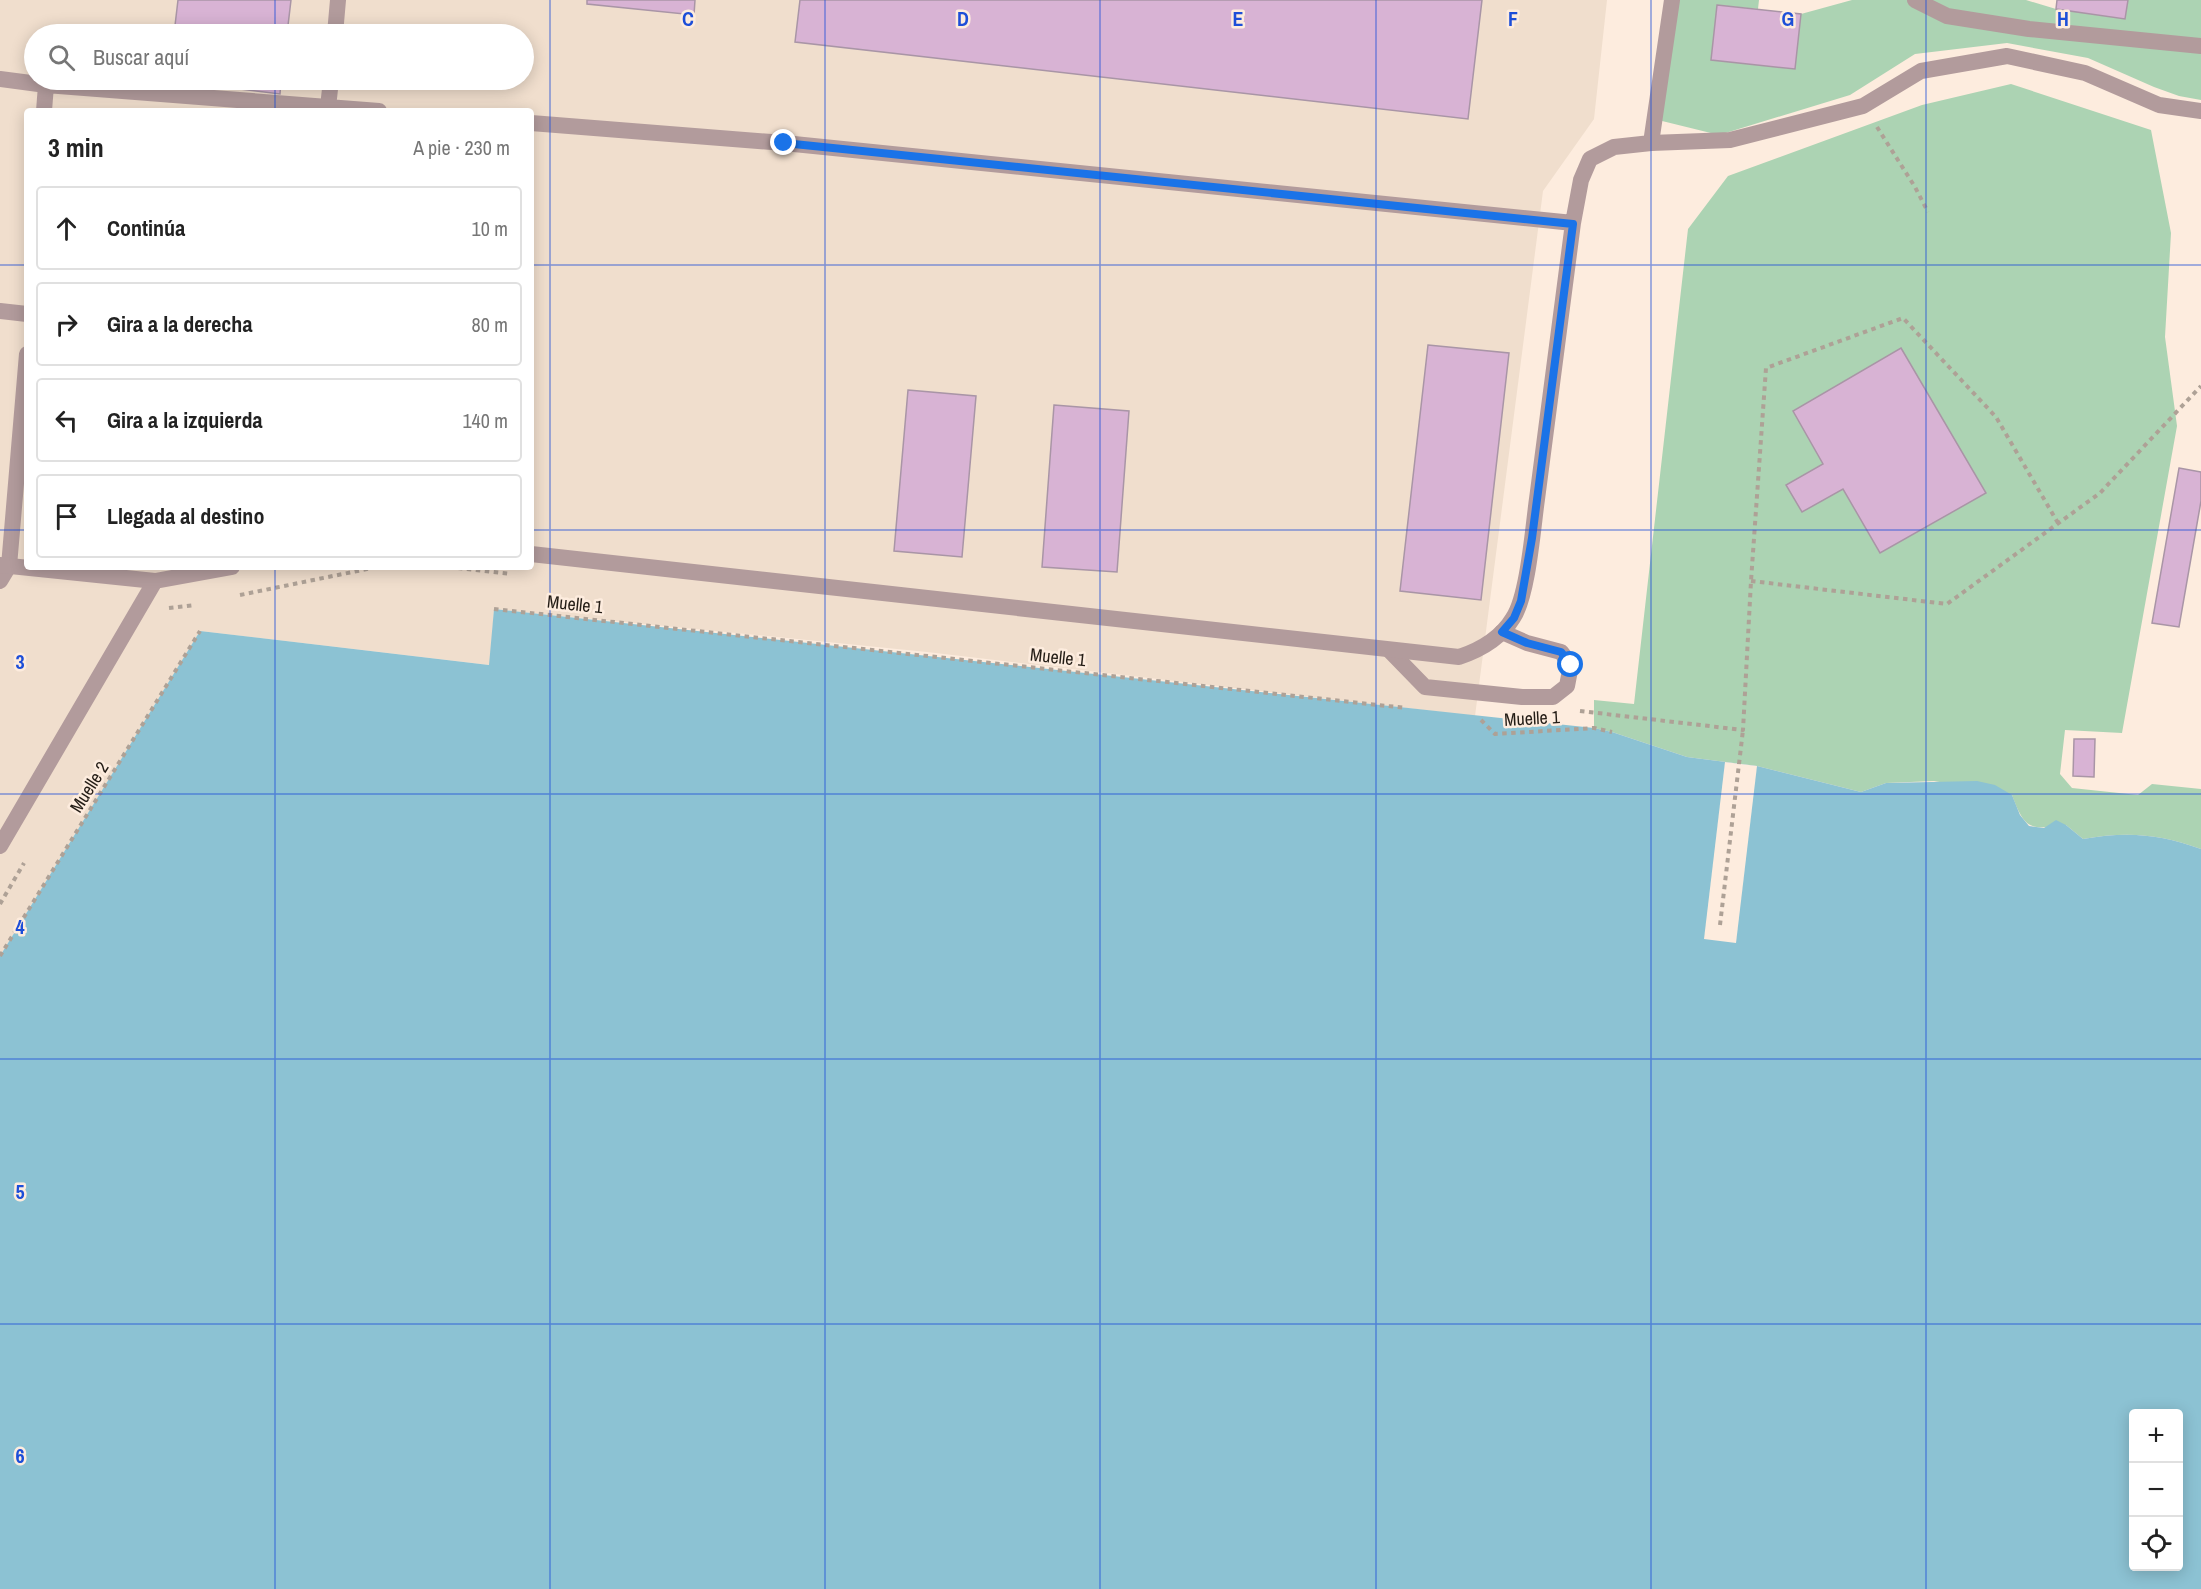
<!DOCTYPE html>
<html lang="es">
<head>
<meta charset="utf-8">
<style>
	:root { --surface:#fff; --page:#f6f6f6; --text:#222; --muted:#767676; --line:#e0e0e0 }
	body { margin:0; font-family:"Archivo Narrow",sans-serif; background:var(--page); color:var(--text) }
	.controls { position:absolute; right:18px; bottom:18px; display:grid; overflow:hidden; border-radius:6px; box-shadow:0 3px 15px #0003 }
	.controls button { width:54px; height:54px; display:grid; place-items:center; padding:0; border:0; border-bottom:2px solid var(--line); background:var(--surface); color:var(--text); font:30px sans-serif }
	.stop { position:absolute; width:18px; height:18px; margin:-14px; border:4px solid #1a73e8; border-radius:50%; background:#fff }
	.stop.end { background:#1a73e8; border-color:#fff; box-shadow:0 2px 6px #0008 }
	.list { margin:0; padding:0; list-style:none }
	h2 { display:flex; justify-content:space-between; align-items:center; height:78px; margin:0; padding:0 24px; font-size:26px }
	h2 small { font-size:20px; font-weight:400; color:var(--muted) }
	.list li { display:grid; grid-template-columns:39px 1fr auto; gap:18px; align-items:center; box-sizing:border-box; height:84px; margin:0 12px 12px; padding:0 12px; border:2px solid var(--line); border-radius:6px }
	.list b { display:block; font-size:22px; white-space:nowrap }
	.list em { font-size:20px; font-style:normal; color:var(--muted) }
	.icon { flex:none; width:33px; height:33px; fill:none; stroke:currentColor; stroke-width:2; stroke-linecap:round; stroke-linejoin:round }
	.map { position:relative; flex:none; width:2201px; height:1589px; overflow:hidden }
	.search { position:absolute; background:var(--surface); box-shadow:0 3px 15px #0003; left:24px; top:24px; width:510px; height:66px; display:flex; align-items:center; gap:15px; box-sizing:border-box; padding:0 21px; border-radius:33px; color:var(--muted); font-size:22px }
	.panel { position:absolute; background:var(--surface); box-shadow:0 3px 15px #0003; left:24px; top:108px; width:510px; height:462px; border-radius:6px }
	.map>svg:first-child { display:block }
	.industrial { fill:#f0decd; fill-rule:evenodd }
	.green { fill:#acd3b3 }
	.water { fill:#8cc2d3; fill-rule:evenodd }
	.pier { fill:#fdecde }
	.building { fill:#d8b3d4; stroke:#a995a6; stroke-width:1.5 }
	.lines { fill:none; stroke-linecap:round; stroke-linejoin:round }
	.path { stroke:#aea196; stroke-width:4; stroke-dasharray:4.5 4.5; stroke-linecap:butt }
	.service { stroke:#b29b9c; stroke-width:16 }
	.minor { stroke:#b29b9c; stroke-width:16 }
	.route { stroke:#1a73e8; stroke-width:8 }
	.grid { fill:none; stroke:#1d4ed8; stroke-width:1.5; stroke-opacity:0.55 }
	.labels { text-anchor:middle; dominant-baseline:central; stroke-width:5; stroke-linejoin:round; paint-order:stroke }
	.street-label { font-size:18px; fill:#231c15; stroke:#fdecde }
	.grid-label { font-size:20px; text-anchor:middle; font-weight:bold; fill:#1d4ed8; stroke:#fdecde; stroke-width:5; stroke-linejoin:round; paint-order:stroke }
</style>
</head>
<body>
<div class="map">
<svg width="2201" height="1589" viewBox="0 0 2201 1589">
	<rect width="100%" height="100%" fill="#fdecde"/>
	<path class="industrial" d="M0 0H1607L1594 119 1543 191 1475 716 927 652 494 609 490 665 200 631 0 956ZM34 34H524V80H34ZM27 111H531V567H27Z"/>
	<path class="green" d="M1671 0H1759L1758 9 1717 5 1711 60 1794 69 1801 14 1852 0H2026L2056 9 2125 19 2128 0H2201V100L2179 96 2154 87 2088 58 2007 43 1915 54 1850 95 1719 135 1658 120Z
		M2011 84 2151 130 2171 233 2165 337 2177 426 2122 733 2065 730 2060 774 2072 788 2138 795 2152 784 2201 789V849C2160 834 2127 831 2083 839L2066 825C2030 830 2025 830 2012 795L1934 781 1886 783 1861 792 1757 766 1687 757 1612 732 1594 728V700L1634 704 1688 229 1728 176 1922 105Z"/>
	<path class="water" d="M494 609 1594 728 1612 732 1687 757 1757 766 1861 792 1886 783 1977 781 1995 785 2012 795 2020 815 2029 826 2044 828 2056 820 2066 825 2083 839C2127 831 2160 834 2201 849V1589H0V956L200 631 489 665ZM2134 1414H2178V1566H2134Z"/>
	<path class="pier" d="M1725 762 1757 766 1736 943 1704 939Z"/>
	<path class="building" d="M178 0H291L287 34H174Z
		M587 0H695L694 15 587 4Z
		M800 0H1482L1468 119 795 42Z
		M2057 0H2128L2125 19 2056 9Z
		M1717 5 1801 14 1795 69 1711 60Z
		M168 80H281L280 94Z
		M1428 345 1509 353 1481 600 1400 591Z
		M1901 348 1986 493 1880 553 1843 489 1802 512 1786 485 1823 464 1793 411Z
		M908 390 976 396 962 557 894 551Z
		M1054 405 1129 411 1117 572 1042 567Z
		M2179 468 2201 472V501L2179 627 2152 623Z
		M2074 739H2095L2094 777 2073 776Z"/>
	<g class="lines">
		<path class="path" d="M1877 127 1915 187 1928 212
			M449 567 511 574
			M1751 581 1947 604 2100 493 2201 386
			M240 595 377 567
			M169 608 195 605
			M494 609 1406 708
			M1580 711 1743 730 1751 581 1766 368 1903 318 1996 417 2058 523
			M1481 720 1495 734 1594 728 1612 732
			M0 904 24 863
			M1720 925 1743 730
			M0 956 200 631"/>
		<path class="service" d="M1915 0 1947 16 2029 29 2201 46
			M1651 143 1730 140 1863 106 1921 71 2007 56 2085 73 2159 105 2201 111
			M0 581 9 566 27 354
			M1389 650 1425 687 1522 697H1553L1567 686 1571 665 1561 652 1527 643 1502 632
			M0 846 155 581"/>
		<path class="minor" d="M335 34 338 0
			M0 79 46 85 379 111
			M328 107 331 80
			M44 111 46 85
			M531 123 784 143 1573 223
			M0 311 27 314
			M531 554 1459 657C1480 650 1501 638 1513 618 1528 596 1533 527 1537 499 1549 407 1561 315 1573 223L1581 180 1590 159 1614 147 1651 143 1672 0
			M0 565 155 581 232 567"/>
	</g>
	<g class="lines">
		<path class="route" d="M784 143 1573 224 1532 538 1521 601 1514 618 1502 632 1527 643 1561 652 1571 665"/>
	</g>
	<path class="grid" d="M275 0V34M550 0V1589M825 0V1589M1100 0V1589M1376 0V1589M1651 0V1589M1926 0V1589M275 80V111M0 265H27M531 265H2201M0 530H27M531 530H2201M275 567V1589M0 794H2201M0 1059H2201M0 1324H2201"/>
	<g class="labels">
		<g class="street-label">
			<text transform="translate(575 604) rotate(6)">Muelle 1</text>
			<text transform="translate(1058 657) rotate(6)">Muelle 1</text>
			<text transform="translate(1532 718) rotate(-3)">Muelle 1</text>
			<text transform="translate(89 787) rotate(-58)">Muelle 2</text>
		</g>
	</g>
	<g class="grid-label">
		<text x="688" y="26">C</text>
		<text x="963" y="26">D</text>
		<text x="1238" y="26">E</text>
		<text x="1513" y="26">F</text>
		<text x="1788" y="26">G</text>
		<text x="2063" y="26">H</text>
		<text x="20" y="669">3</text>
		<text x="20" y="934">4</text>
		<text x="20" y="1199">5</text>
		<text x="20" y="1463">6</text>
	</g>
</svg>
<div class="controls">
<button>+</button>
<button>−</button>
<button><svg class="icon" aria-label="locate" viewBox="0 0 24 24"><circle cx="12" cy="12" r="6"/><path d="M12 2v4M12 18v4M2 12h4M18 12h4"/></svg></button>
</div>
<div class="stop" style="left:1571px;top:665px"></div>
<div class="stop end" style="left:784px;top:143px"></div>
<div class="search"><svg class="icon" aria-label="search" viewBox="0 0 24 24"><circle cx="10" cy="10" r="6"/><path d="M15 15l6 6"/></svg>Buscar aquí</div>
<section class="panel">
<h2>3 min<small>A pie · 230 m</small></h2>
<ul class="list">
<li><svg class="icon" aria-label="ahead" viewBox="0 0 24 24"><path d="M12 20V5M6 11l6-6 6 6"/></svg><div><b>Continúa</b></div><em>10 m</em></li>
<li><svg class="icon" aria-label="right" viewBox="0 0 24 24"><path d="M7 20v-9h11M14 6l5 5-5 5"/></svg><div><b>Gira a la derecha</b></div><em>80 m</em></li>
<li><svg class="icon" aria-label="left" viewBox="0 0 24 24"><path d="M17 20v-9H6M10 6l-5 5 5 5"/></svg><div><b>Gira a la izquierda</b></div><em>140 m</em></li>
<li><svg class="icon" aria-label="arrive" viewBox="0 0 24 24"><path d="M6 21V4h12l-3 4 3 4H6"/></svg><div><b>Llegada al destino</b></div></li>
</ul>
</section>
</div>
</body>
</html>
